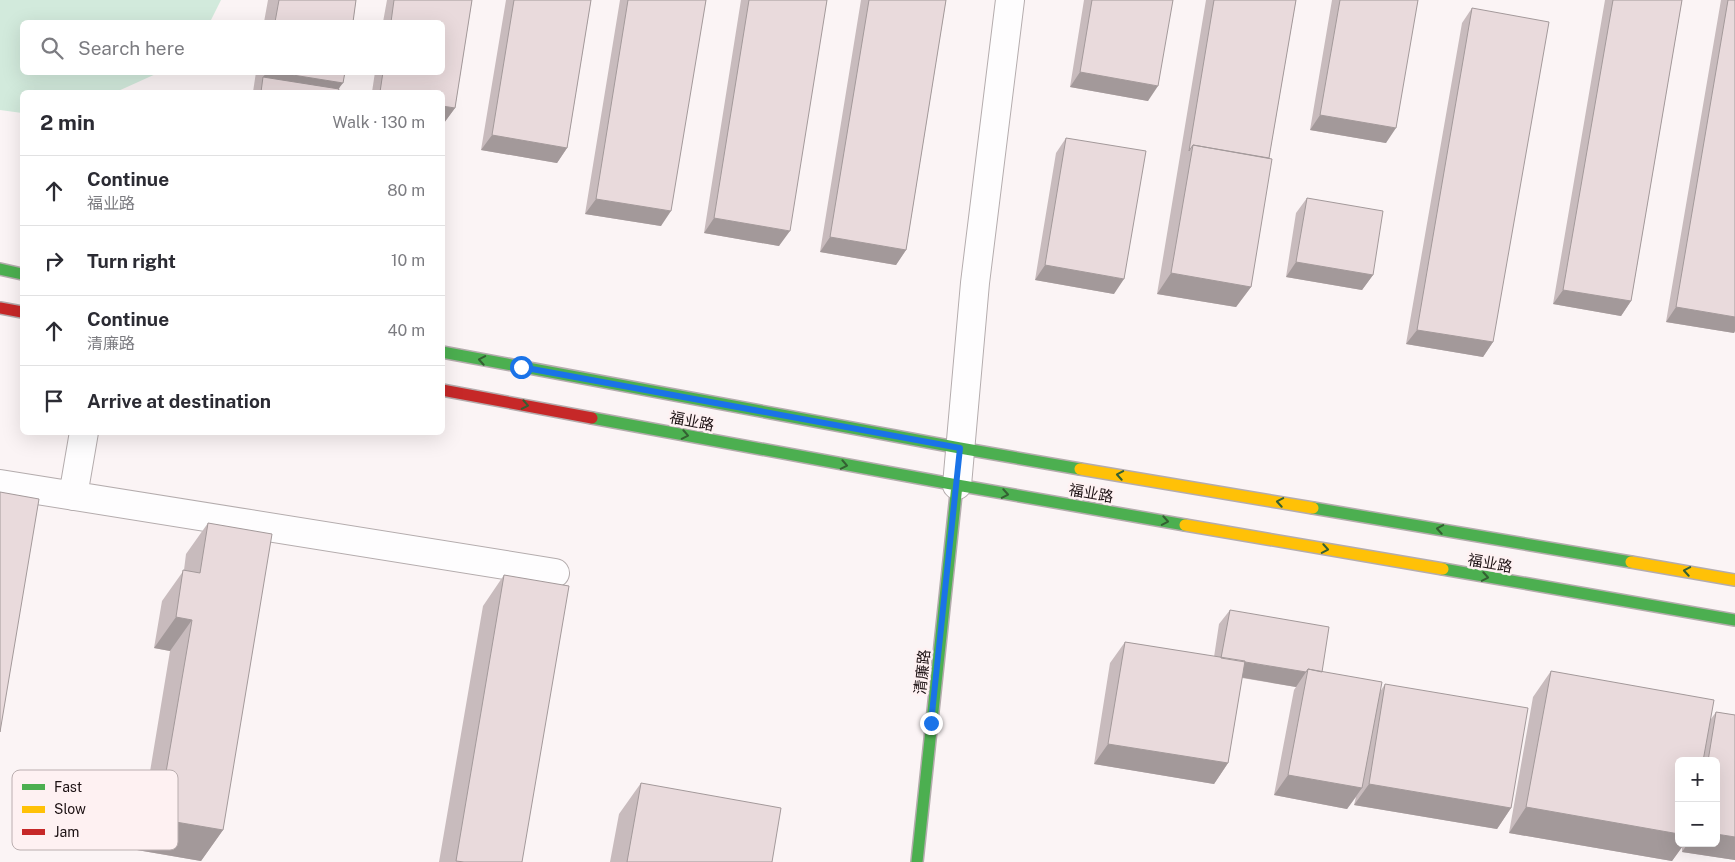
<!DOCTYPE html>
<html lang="en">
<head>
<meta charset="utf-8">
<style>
	:root { --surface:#fff; --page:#f2f2f3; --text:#2b2b33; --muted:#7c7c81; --line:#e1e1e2 }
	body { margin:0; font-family:"Public Sans","Noto Sans SC",sans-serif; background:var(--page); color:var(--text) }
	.controls { position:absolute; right:15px; bottom:15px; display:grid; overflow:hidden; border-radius:8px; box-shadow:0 5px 20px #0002 }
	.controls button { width:45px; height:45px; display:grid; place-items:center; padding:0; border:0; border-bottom:1px solid var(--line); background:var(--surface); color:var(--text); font:25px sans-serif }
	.stop { position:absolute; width:15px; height:15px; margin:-11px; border:4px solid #1a73e8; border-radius:50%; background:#fff }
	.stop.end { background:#1a73e8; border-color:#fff; box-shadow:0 1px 5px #0008 }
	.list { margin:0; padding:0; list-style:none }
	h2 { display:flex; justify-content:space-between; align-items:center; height:65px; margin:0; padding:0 20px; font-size:21px }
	h2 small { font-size:16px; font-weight:400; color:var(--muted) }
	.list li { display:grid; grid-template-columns:32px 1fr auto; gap:15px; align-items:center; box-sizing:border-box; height:70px; padding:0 20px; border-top:1px solid var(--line) }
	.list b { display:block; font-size:19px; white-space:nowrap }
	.list p { margin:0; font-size:16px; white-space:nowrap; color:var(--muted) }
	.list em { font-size:16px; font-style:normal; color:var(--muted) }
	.icon { flex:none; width:28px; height:28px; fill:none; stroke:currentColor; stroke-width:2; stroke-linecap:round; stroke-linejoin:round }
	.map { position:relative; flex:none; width:1735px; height:862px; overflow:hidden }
	.search { position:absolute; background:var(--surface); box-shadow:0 5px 20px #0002; left:20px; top:20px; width:425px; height:55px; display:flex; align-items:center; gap:12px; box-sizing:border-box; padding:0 18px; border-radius:8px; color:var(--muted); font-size:19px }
	.panel { position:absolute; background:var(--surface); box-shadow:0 5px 20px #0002; left:20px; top:90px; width:425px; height:345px; border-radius:8px }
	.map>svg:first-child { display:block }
	.green { fill:#d2eadc }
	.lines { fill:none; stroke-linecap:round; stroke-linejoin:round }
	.street-casing { stroke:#b4acad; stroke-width:30 }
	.fast-casing { stroke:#b4acad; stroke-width:14 }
	.slow-casing { stroke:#b4acad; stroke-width:14 }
	.jam-casing { stroke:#b4acad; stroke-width:14 }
	.street { stroke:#fefdfe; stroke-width:28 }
	.fast { stroke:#4caf50; stroke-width:11 }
	.slow { stroke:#ffc107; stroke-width:11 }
	.jam { stroke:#c62828; stroke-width:11 }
	.wall { fill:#c8bbbd; fill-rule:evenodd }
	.shaded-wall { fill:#a3999a }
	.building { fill:#e9dadc; stroke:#a3999a }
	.oneway { stroke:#346032 }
	.route { stroke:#1a73e8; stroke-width:6 }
	.labels { text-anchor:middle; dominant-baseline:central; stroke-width:5; stroke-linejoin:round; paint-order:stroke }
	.street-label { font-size:15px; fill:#1c1113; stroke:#fef1f2 }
	.key { fill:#fef1f2; stroke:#baaeaf; stroke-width:1 }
	.key-label { font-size:14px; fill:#1c1113 }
</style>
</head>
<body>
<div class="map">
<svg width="1735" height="862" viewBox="0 0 1735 862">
	<rect width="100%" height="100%" fill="#fbf4f5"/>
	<path class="green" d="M0 0H221L210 22H22V72L158 73 116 92H22V113L0 110Z"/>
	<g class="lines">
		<defs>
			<path id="street" d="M0 484 555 573
				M957 485 975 283 1010 0
				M73 496 84 432"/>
			<path id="fast" d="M0 269 22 274
				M442 352 960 448 1080 469
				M592 418 957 485 1185 525
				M1313 508 1631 562
				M1443 569 1735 620
				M917 862 957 485"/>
			<path id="slow" d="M1080 469 1313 508
				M1185 525 1443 569
				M1631 562 1735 580"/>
			<path id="jam" d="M0 308 22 312
				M442 390 592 418"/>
		</defs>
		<use href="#street" class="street-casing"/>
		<use href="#fast" class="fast-casing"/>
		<use href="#slow" class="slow-casing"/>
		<use href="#jam" class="jam-casing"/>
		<use href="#street" class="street"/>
		<use href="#fast" class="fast"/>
		<use href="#slow" class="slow"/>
		<use href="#jam" class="jam"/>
	</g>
	<path class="wall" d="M268 0H356L353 22H264Z
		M387 0H472L455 108 444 123 442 92H372L375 72H442V22H383Z
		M506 0H591L567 148 557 163 481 150Z
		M620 0H706L661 226 585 214Z
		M741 0H827L779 246 704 233Z
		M861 0H946L906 250 896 265 820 252Z
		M1084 0H1173L1148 101 1070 87Z
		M1206 0H1296L1269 158 1251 287 1236 307 1157 294Z
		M1332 0H1418L1386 143 1310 130Z
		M1605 0H1682L1631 301 1621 316 1553 304Z
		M1721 0H1735V331L1734 333 1666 322Z
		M1472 8 1493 342 1483 357 1406 344 1462 23Z
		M256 72H345L338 92H253Z
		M1066 138 1114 294 1035 280 1056 153Z
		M1307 198 1373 275 1362 290 1286 277 1296 213Z
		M208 523 223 830 201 861 137 850 170 651 154 648 162 601 184 570 186 554Z
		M504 575 522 862H439L483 606Z
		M1230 610 1322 672 1380 692 1385 684 1511 808 1497 829 1354 805 1356 797 1347 809 1274 795 1294 690 1296 687 1242 678 1228 763 1214 784 1094 764 1110 663 1125 642 1214 657 1219 624Z
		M1551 671 1711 719 1716 712 1735 715V860L1682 852V847L1672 861 1509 833 1533 697ZM1679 761H1716V843H1679Z
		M641 783 772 862H610L619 814Z"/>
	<path class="shaded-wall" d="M267 72H274L343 83 336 92 263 77Z
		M1080 72 1158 86 1148 101 1070 87Z
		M442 106 455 108 444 123H442Z
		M1320 115 1396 128 1386 143 1310 130Z
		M492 135 567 148 557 163 481 150Z
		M596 199 671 211 661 226 585 214Z
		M714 218 790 231 779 246 704 233Z
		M830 237 906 250 896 265 820 252Z
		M1296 262 1373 275 1362 290 1286 277Z
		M1045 265 1124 279 1114 294 1035 280Z
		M1171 273 1251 287 1236 307 1157 294Z
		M1563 290 1631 301 1621 316 1553 304Z
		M1676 307 1735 317V331L1734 333 1666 322Z
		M1417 330 1493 342 1483 357 1406 344Z
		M176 617 192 620 170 651 154 648Z
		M1221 658 1306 672 1296 687 1211 672Z
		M1108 744 1228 763 1214 784 1094 764Z
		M1288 775 1362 788 1347 809 1274 795Z
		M1369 784 1511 808 1497 829 1354 805Z
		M1526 807 1679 834V843H1685L1672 861 1509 833Z
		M158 819 223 830 201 861 137 850Z
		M1716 834 1735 837V860L1682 852 1688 843H1716Z"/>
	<path class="building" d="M279 0H356L353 22H275Z
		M394 0H472L455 108 442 106V92H380L383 72H442V22H391Z
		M514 0H591L567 148 492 135Z
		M628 0H706L671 211 596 199Z
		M749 0H827L790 231 714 218Z
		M869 0H946L906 250 830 237Z
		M1092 0H1173L1158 86 1080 72Z
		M1214 0H1296L1269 158 1193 145 1189 151Z
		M1340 0H1418L1396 128 1320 115Z
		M1613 0H1682L1631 301 1563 290Z
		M1728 0H1735V317L1676 307Z
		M1472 8 1549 22 1493 342 1417 330Z
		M274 72H345L343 83Z
		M263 77 339 89 338 92H261Z
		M1066 138 1146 151 1124 279 1045 265Z
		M1193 145 1272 159 1251 287 1171 273Z
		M1307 198 1383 211 1373 275 1296 262Z
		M0 492 39 499 0 732Z
		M208 523 272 534 223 830 158 819 192 620 176 617 183 570 200 573Z
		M504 575 569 586 522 862H464L456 861Z
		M1230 610 1329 627 1322 672 1308 669 1306 672 1221 658Z
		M1125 642 1245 661 1228 763 1108 744Z
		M1308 669 1382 682 1362 788 1288 775Z
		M1551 671 1714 700 1703 761H1679V834L1526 807Z
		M1385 684 1528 708 1511 808 1369 784Z
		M1716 712 1735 715V837L1716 834V761H1708Z
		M641 783 781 808 772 862H627Z"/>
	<defs><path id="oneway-chevron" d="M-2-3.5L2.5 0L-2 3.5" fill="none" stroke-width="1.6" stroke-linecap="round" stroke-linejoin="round" transform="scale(1.25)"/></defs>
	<g class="oneway">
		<use href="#oneway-chevron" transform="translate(482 360) rotate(-170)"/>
		<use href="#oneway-chevron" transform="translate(525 405) rotate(11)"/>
		<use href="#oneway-chevron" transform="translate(685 435) rotate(11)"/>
		<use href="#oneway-chevron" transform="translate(844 465) rotate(11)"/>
		<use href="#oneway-chevron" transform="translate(1120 475) rotate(-170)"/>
		<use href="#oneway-chevron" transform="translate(1005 494) rotate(10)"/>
		<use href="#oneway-chevron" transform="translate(1280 502) rotate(-170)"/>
		<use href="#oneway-chevron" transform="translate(1165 521) rotate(10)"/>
		<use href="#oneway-chevron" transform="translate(1440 529) rotate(-170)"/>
		<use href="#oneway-chevron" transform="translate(1325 549) rotate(10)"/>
		<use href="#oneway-chevron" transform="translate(1687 571) rotate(-170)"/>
		<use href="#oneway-chevron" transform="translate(1485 577) rotate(10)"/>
	</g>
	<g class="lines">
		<path class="route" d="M521 367 960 448 931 723"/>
	</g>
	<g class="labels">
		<g class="street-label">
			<text transform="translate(692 421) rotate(11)">福业路</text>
			<text transform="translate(1091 493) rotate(10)">福业路</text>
			<text transform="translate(1490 563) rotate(10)">福业路</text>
			<text transform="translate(922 672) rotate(-84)">清廉路</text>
		</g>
	</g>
	<rect x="12" y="770" width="166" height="80" rx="8" class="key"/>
	<rect x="22" y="784" width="23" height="6" fill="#4caf50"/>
	<rect x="22" y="806" width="23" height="7" fill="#ffc107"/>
	<rect x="22" y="829" width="23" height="6" fill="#c62828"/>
	<g class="key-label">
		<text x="54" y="792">Fast</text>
		<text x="54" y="814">Slow</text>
		<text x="54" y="837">Jam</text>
	</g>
</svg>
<div class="controls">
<button>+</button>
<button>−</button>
</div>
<div class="stop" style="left:521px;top:367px"></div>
<div class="stop end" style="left:931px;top:723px"></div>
<div class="search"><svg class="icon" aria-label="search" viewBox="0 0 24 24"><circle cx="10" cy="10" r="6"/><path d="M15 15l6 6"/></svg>Search here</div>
<section class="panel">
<h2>2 min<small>Walk · 130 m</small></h2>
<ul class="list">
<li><svg class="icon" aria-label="ahead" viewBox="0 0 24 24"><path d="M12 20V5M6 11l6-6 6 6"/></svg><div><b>Continue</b><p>福业路</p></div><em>80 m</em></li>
<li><svg class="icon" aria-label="right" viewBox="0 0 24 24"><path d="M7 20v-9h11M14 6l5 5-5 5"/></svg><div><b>Turn right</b></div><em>10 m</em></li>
<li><svg class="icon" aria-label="ahead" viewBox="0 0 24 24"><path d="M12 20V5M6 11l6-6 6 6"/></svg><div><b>Continue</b><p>清廉路</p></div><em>40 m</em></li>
<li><svg class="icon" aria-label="arrive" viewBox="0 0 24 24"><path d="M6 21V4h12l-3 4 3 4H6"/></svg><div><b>Arrive at destination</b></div></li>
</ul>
</section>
</div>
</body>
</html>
